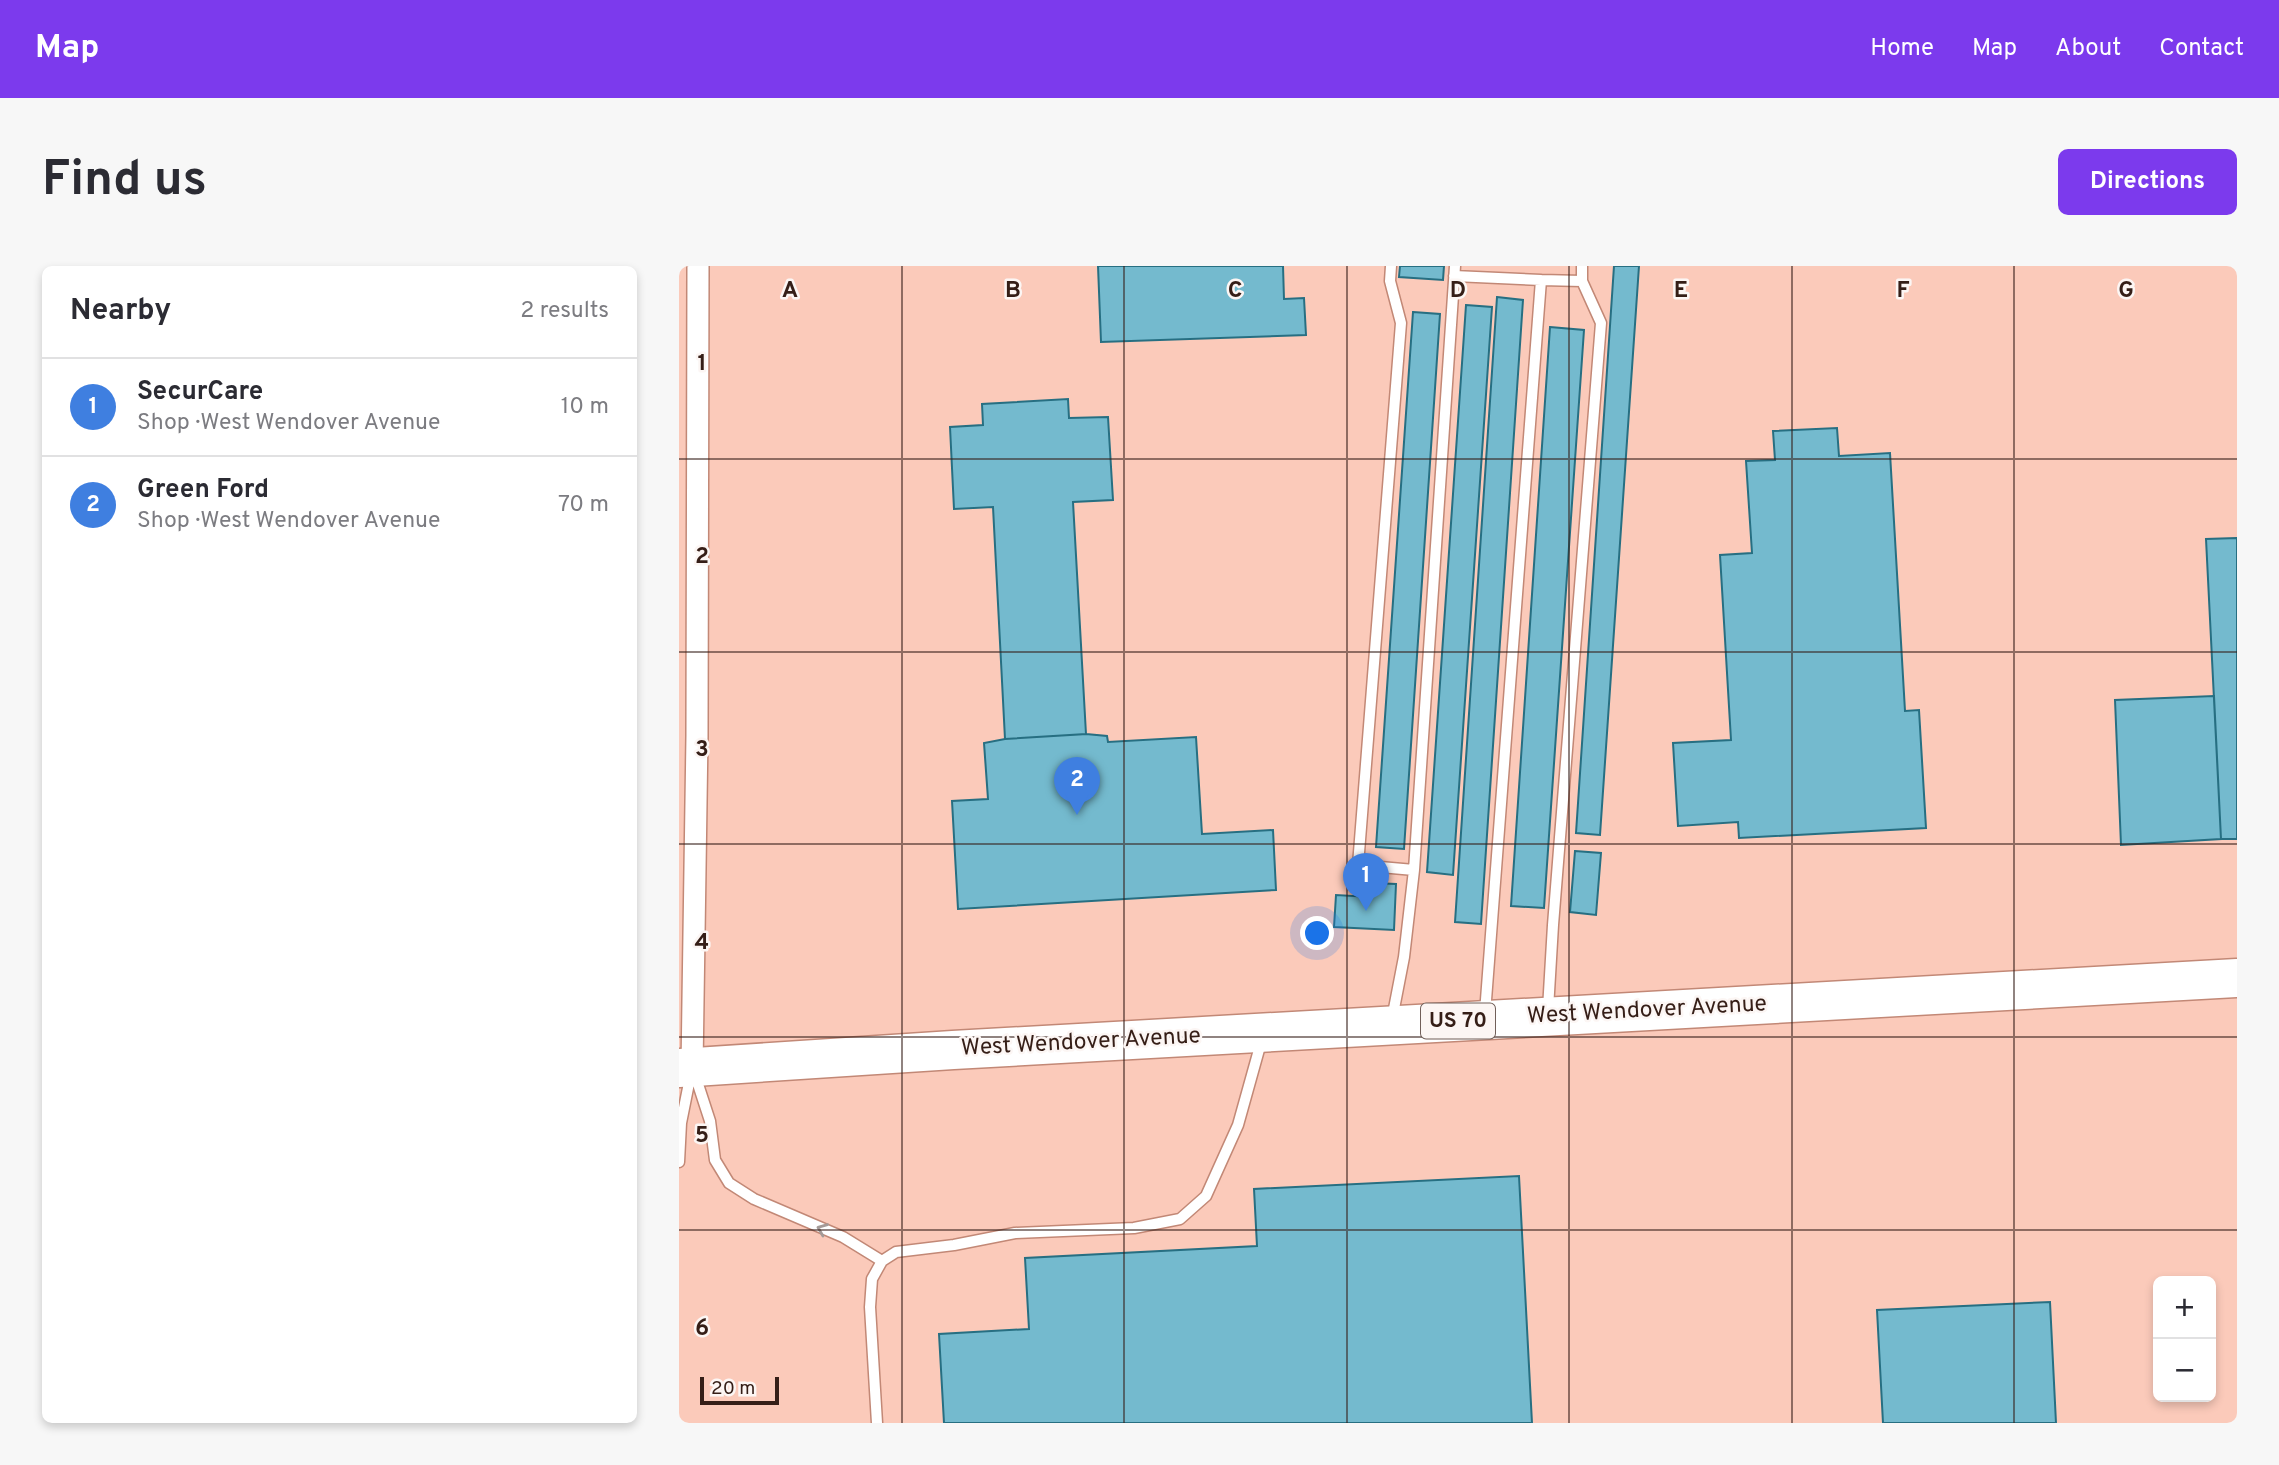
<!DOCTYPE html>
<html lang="en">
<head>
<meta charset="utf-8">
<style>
	:root { --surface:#fff; --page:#f7f7f7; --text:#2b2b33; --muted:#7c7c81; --line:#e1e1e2; --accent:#7c3aed }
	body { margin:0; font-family:Overpass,sans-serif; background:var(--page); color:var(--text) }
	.controls { position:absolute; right:21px; bottom:21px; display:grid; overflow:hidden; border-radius:10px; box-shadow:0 4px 10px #0003 }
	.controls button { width:63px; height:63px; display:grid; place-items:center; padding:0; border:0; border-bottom:2px solid var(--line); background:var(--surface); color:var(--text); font:35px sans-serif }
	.scale { position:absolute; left:21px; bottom:18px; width:79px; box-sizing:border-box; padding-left:7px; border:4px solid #351e17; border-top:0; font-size:19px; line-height:24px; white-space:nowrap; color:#351e17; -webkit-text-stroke:5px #fcf6f4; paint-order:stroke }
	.you { position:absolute; left:639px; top:668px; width:24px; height:24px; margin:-18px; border:5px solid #fff; border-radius:50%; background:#1a73e8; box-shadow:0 0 0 10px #1a73e833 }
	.badge { display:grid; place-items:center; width:46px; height:46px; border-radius:50%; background:var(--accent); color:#fff; font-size:23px; font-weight:700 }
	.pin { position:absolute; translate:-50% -58px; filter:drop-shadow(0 2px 4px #0008) }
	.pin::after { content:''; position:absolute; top:37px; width:24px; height:21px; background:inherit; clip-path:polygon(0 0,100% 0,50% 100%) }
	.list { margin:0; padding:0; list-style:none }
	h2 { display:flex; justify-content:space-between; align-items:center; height:91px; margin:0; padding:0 28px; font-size:30px }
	h2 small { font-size:23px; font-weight:400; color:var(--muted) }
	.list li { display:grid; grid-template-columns:46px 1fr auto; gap:21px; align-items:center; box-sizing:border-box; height:98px; padding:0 28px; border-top:2px solid var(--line) }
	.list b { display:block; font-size:26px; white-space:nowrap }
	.list p { margin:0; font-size:23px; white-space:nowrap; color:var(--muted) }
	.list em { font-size:23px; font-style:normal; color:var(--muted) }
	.map { position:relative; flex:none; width:1558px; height:1157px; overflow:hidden; border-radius:10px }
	header { display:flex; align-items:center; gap:42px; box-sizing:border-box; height:98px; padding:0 35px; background:var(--accent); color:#fff }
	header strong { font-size:33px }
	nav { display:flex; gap:38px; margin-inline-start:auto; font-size:24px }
	.intro { display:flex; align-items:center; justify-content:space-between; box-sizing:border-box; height:168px; padding:0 42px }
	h1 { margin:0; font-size:49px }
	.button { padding:18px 32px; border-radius:10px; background:var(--accent); color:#fff; font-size:24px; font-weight:700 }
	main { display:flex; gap:42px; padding:0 42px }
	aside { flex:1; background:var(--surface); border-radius:10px; box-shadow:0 4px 10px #0003 }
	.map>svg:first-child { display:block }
	.building { fill:#74bace; stroke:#276f82; stroke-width:2 }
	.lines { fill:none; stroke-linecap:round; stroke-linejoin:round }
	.lane-casing { stroke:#c28876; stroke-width:13 }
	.street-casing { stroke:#c28876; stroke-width:24 }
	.highway-casing { stroke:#c28876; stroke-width:41 }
	.lane { stroke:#fff; stroke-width:10 }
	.street { stroke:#fff; stroke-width:21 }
	.highway { stroke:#fff; stroke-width:38 }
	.oneway { stroke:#a49a97 }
	.grid { fill:none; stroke:#351e17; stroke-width:2; stroke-opacity:0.55 }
	.labels { text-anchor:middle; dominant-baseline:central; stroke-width:5; stroke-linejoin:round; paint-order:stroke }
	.shield { fill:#fcf6f4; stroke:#715f59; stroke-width:2 }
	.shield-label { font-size:21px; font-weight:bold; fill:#351e17 }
	.street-label { font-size:23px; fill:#351e17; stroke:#fcf6f4 }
	.grid-label { font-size:23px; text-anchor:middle; font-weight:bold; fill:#351e17; stroke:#fcf6f4; stroke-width:5; stroke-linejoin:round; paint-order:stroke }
</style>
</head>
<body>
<header>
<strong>Map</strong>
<nav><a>Home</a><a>Map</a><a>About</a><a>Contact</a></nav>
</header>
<div class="intro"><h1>Find us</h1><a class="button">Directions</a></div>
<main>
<aside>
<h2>Nearby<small>2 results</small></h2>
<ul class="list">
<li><span class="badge" style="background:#3f7fe0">1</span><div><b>SecurCare</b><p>Shop · West Wendover Avenue</p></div><em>10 m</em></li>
<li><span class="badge" style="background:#3f7fe0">2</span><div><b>Green Ford</b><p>Shop · West Wendover Avenue</p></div><em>70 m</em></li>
</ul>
</aside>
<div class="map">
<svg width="1558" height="1157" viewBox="0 0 1558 1157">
	<rect width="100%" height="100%" fill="#fbcaba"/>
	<path class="building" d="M419 0H604L605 33 625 32 627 69 422 76Z
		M721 0H765L764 14 720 11Z
		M935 0H960L921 569 897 567Z
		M818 31 844 34 802 658 776 656Z
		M787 39 813 41 774 609 748 606Z
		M734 46 761 48 725 583 697 581Z
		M871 61 905 64 865 642 832 640Z
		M389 133 390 152 429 151 434 234 394 236 407 468 326 473 314 241 275 243 271 161 304 159 303 138Z
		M1158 162 1160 190 1211 187 1226 445 1240 444 1247 562 1060 572 1059 556 999 560 994 477 1052 474 1041 289 1073 287 1067 195 1096 194 1094 165Z
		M1558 272V573H1542L1527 273Z
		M1535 430 1542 573 1442 579 1436 434Z
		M407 468 428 470 429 476 517 471 523 568 594 564 597 624 279 643 273 535 309 533 305 477 326 473Z
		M896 585 922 587 917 649 891 646Z
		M693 617 717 618 715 664 655 661 657 629 692 631Z
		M840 910 853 1157H265L260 1068 350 1063 346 992 578 980 575 923Z
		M1371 1036 1377 1157H1204L1198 1044Z"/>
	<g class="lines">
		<defs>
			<path id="lane" d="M712 0 711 15 722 57 679 599 735 604
				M775 10 862 14 806 747
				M862 14 903 15
				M869 743 874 659 922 57 903 15V0
				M713 753 725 691 735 604 776 0
				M16 809 31 855 36 894 50 917 75 933 164 971 203 995
				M0 896 2 857 12 807
				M198 1157 191 1041 193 1013 203 995 217 986 275 979 336 967 455 962 501 953 527 930 559 859 583 773"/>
			<path id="street" d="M13 801 18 470 19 0"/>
			<path id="highway" d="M0 802 274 784 1558 712"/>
		</defs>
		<use href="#lane" class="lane-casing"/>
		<use href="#street" class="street-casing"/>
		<use href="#highway" class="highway-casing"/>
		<use href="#lane" class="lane"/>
		<use href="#street" class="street"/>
		<use href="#highway" class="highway"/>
	</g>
	<defs><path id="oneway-chevron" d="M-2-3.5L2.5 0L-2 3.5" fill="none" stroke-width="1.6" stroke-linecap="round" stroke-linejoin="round" transform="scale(1.75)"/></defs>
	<use class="oneway" href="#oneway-chevron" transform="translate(143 963) rotate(-158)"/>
	<path class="grid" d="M223 0V1157M445 0V1157M668 0V1157M890 0V1157M1113 0V1157M1335 0V1157M0 193H1558M0 386H1558M0 578H1558M0 771H1558M0 964H1558"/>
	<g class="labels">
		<rect class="shield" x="742" y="737.5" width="74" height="35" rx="5"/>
		<g class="shield-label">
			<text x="779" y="755">US 70</text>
		</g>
		<g class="street-label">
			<text transform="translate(968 745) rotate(-3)">West Wendover Avenue</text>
			<text transform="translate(402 777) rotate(-3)">West Wendover Avenue</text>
		</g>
	</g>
	<g class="grid-label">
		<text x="111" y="31">A</text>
		<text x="334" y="31">B</text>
		<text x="556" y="31">C</text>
		<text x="779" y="31">D</text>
		<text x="1002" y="31">E</text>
		<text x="1224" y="31">F</text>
		<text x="1447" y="31">G</text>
		<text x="23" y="104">1</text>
		<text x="23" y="297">2</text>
		<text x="23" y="490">3</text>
		<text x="23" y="683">4</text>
		<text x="23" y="876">5</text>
		<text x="23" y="1069">6</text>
	</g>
</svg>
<div class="controls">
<button>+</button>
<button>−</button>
</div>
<div class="scale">20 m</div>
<div class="you"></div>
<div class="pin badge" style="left:687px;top:645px;background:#3f7fe0">1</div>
<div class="pin badge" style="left:398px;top:549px;background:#3f7fe0">2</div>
</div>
</main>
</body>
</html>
